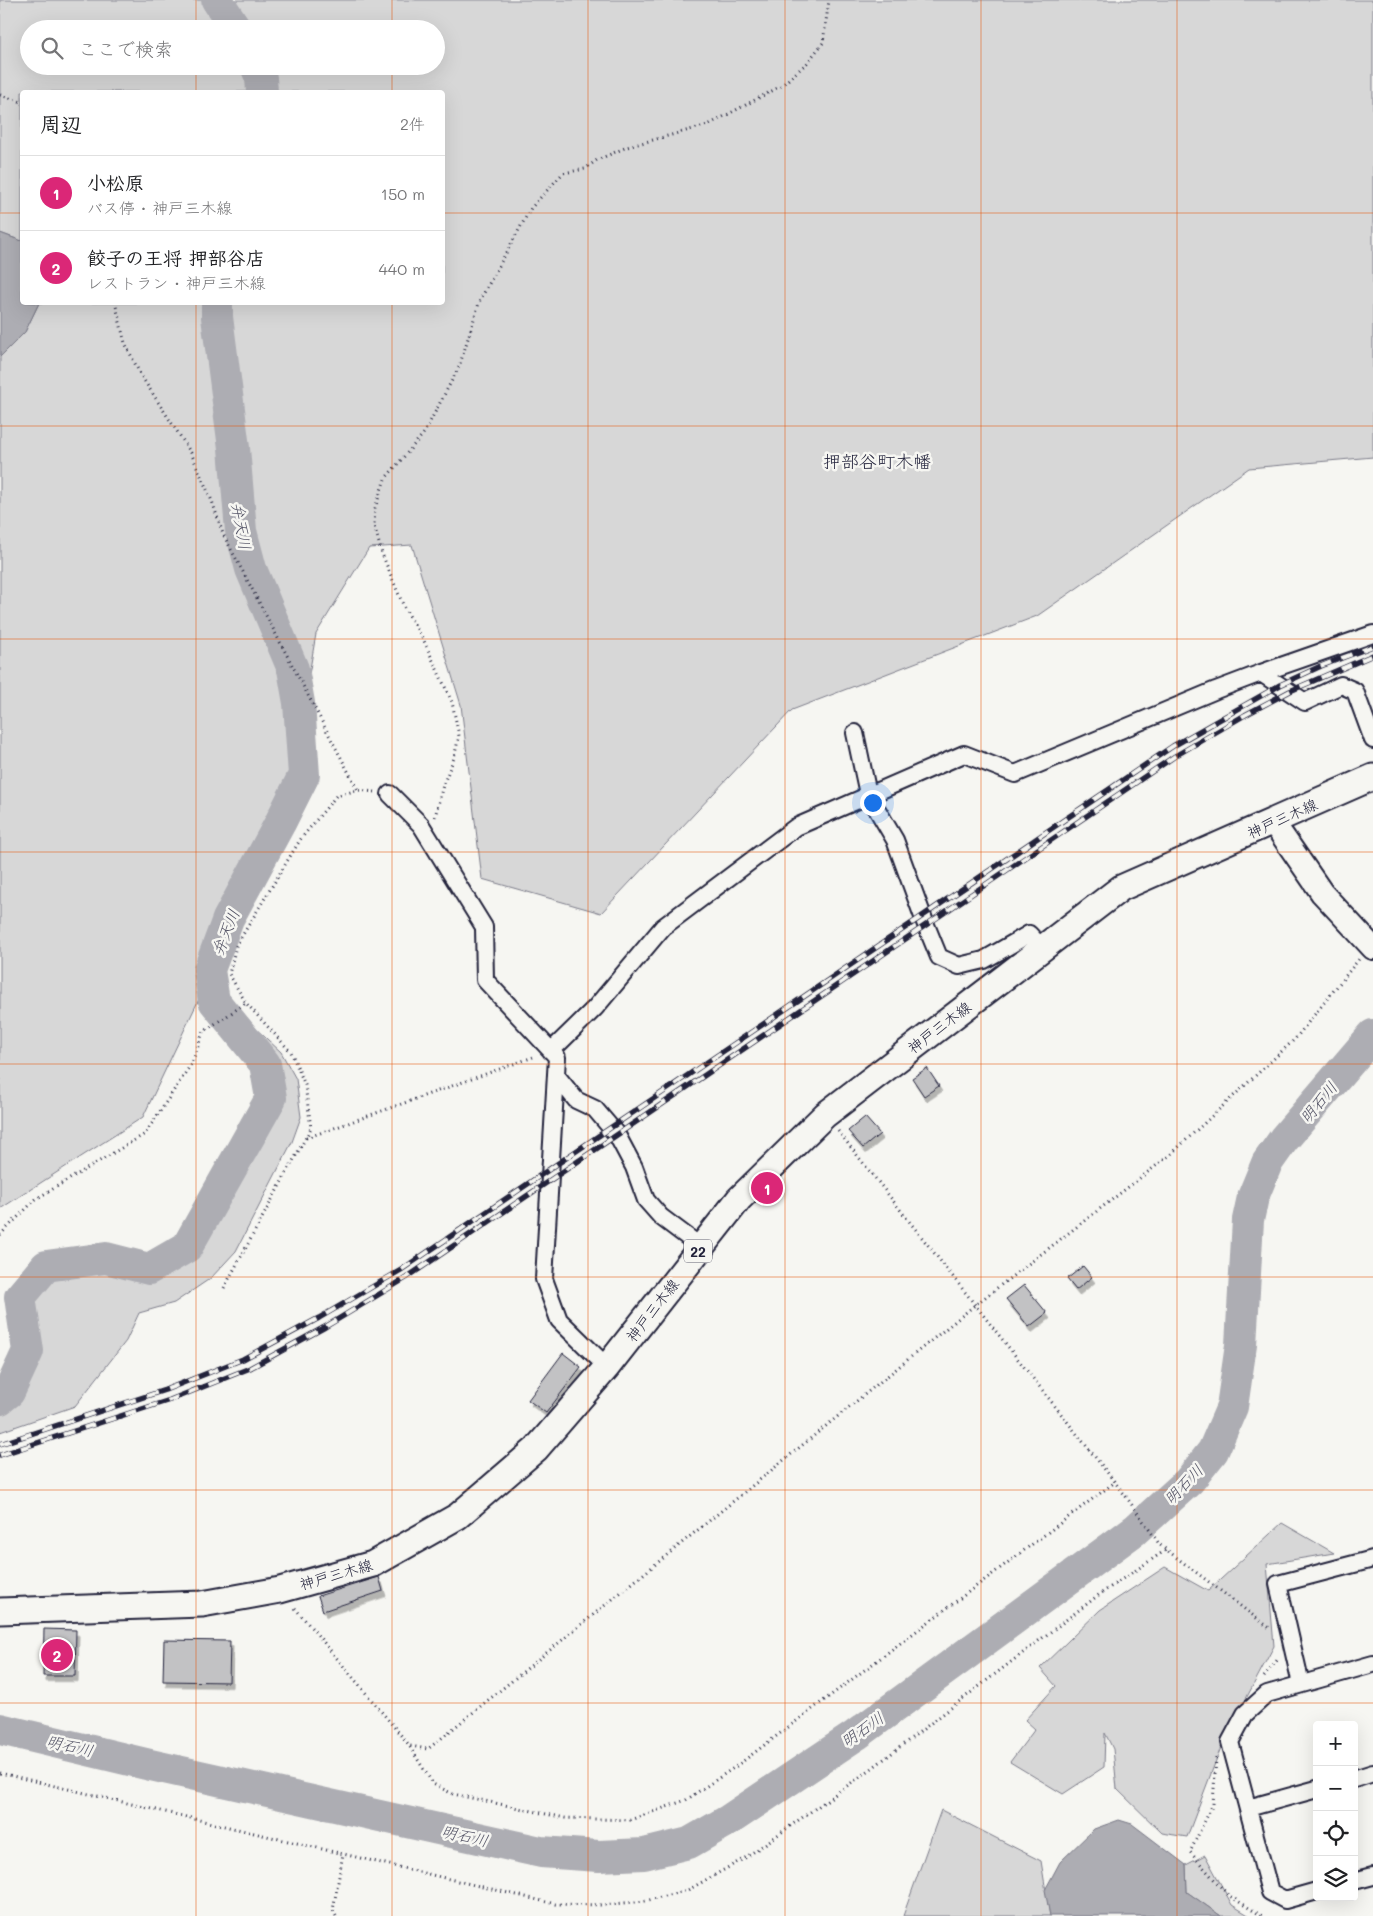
<!DOCTYPE html>
<html lang="ja">
<head>
<meta charset="utf-8">
<style>
	:root { --surface:#fff; --page:#f2f2f2; --text:#202124; --muted:#757577; --line:#e0e0e0; --accent:#db2777 }
	body { margin:0; font-family:Mali,"Klee One",sans-serif; background:var(--page); color:var(--text) }
	.controls { position:absolute; right:15px; bottom:15px; display:grid; overflow:hidden; border-radius:5px; box-shadow:0 5px 20px #0002 }
	.controls button { width:45px; height:45px; display:grid; place-items:center; padding:0; border:0; border-bottom:1px solid var(--line); background:var(--surface); color:var(--text); font:25px sans-serif }
	.you { position:absolute; left:872px; top:802px; width:18px; height:18px; margin:-12px; border:4px solid #fff; border-radius:50%; background:#1a73e8; box-shadow:0 0 0 8px #1a73e833 }
	.badge { display:grid; place-items:center; width:32px; height:32px; border-radius:50%; background:var(--accent); color:#fff; font-size:16px; font-weight:700 }
	.pin { position:absolute; translate:-50% -50%; border:2px solid #fff; box-shadow:0 1px 5px #0006 }
	.list { margin:0; padding:0; list-style:none }
	h2 { display:flex; justify-content:space-between; align-items:center; height:65px; margin:0; padding:0 20px; font-size:21px }
	h2 small { font-size:16px; font-weight:400; color:var(--muted) }
	.list li { display:grid; grid-template-columns:32px 1fr auto; gap:15px; align-items:center; box-sizing:border-box; height:75px; padding:0 20px; border-top:1px solid var(--line) }
	.list b { display:block; font-size:19px; white-space:nowrap }
	.list p { margin:0; font-size:16px; white-space:nowrap; color:var(--muted) }
	.list em { font-size:16px; font-style:normal; color:var(--muted) }
	.icon { flex:none; width:28px; height:28px; fill:none; stroke:currentColor; stroke-width:2; stroke-linecap:round; stroke-linejoin:round }
	.map { position:relative; flex:none; width:1373px; height:1916px; overflow:hidden }
	.search { position:absolute; background:var(--surface); box-shadow:0 5px 20px #0002; left:20px; top:20px; width:425px; height:55px; display:flex; align-items:center; gap:12px; box-sizing:border-box; padding:0 18px; border-radius:28px; color:var(--muted); font-size:19px }
	.panel { position:absolute; background:var(--surface); box-shadow:0 5px 20px #0002; left:20px; top:90px; width:425px; height:215px; border-radius:5px }
	.map>svg:first-child { display:block }
	.green { fill:#d7d7d7; stroke:#7c7c89; fill-rule:evenodd }
	.water { fill:#adadb3; stroke:#757583 }
	.lines { fill:none; stroke-linecap:round; stroke-linejoin:round }
	.river { stroke:#adadb3; stroke-width:32 }
	.building { fill:#c2c2c4; stroke:#22223b; filter:url(#shadow) }
	.street-casing { stroke:#22223b; stroke-width:20 }
	.secondary-casing { stroke:#22223b; stroke-width:26 }
	.primary-casing { stroke:#22223b; stroke-width:29 }
	.path { stroke:#22223b; stroke-width:3; stroke-dasharray:1 4; stroke-linecap:butt }
	.street { stroke:#f6f6f2; stroke-width:16 }
	.secondary { stroke:#f6f6f2; stroke-width:22 }
	.primary { stroke:#f6f6f2; stroke-width:25 }
	.rail-casing { stroke:#22223b; stroke-width:5.5 }
	.rail { stroke:#f6f6f2; stroke-width:4; stroke-dasharray:11; stroke-linecap:butt }
	.grid { fill:none; stroke:#e8590c; stroke-width:1; stroke-opacity:0.55 }
	.labels { text-anchor:middle; dominant-baseline:central; stroke-width:5; stroke-linejoin:round; paint-order:stroke }
	.shield { fill:#f6f6f2; stroke:#626272; stroke-width:1 }
	.shield-label { font-size:14px; font-weight:bold; fill:#22223b }
	.street-label { font-size:15px; fill:#22223b; stroke:#f6f6f2 }
	.water-label { font-size:16px; font-style:italic; fill:#535365; stroke:#f6f6f2 }
	.quarter-label { font-size:18px; fill:#22223b; stroke:#f6f6f2 }
</style>
</head>
<body>
<div class="map">
<svg width="1373" height="1916" viewBox="0 0 1373 1916">
	<defs>
		<filter id="shadow"><feDropShadow dx="3" dy="5.5" stdDeviation="0" flood-color="#0004"/></filter>
	</defs>
	<rect width="100%" height="100%" fill="#f6f6f2"/>
	<filter id="ink" filterUnits="userSpaceOnUse"><feTurbulence type="fractalNoise" baseFrequency=".02" numOctaves="2"/><feDisplacementMap in="SourceGraphic" scale="10" xChannelSelector="R" yChannelSelector="G"/><feConvolveMatrix kernelMatrix="1 2 1 2 8 2 1 2 1" color-interpolation-filters="sRGB"/></filter>
	<g filter="url(#ink)">
		<path class="green" d="M0 0H1373V457L1249 468 1037 616 792 710 601 913 482 879 461 705 412 545 369 548 316 634 284 820 143 1117 0 1209V357L25 332 39 303 442 302V92H22V241L0 233ZM29 29H436V66H29Z
			M239 1013 281 1052 296 1079 301 1117 292 1142 236 1251 211 1278 174 1303 139 1313 126 1341 75 1406 0 1432V1411L21 1396 34 1350 29 1308 47 1276 98 1265 134 1275H160L206 1238 265 1131 276 1088 270 1061 234 1020Z
			M1282 1523 1334 1553 1267 1564 1274 1646 1223 1742 1187 1837 1162 1833 1117 1789 1113 1749 1105 1733 1104 1767 1063 1794 1010 1762 1035 1729 1025 1720 1056 1686 1040 1668 1100 1610 1165 1567 1208 1591Z
			M941 1810 1041 1861 1050 1916H903Z
			M1205 1855 1232 1905 1250 1916H1221L1187 1892 1186 1865Z"/>
		<path class="water" d="M0 233 22 241V302L39 303 25 332 0 357Z
			M1119 1820 1132 1824 1186 1865 1187 1892 1221 1916H1050L1045 1890 1060 1862 1094 1829Z"/>
		<g class="lines">
			<path class="river" d="M217 0 236 29
				M256 66 261 78 262 92
				M0 1399 9 1392 28 1351 20 1297 46 1266 106 1258 149 1269 187 1247 271 1098 265 1064 214 1001 209 970 228 919 280 823 304 775 299 703 293 669 251 569 241 531 234 448 217 317V302
				M0 1729 146 1764 541 1852 599 1856 644 1854 689 1843 729 1820 856 1735 1135 1530 1189 1481 1213 1451 1232 1407 1241 1345 1248 1220 1253 1197 1267 1163 1284 1139 1373 1035"/>
		</g>
		<path class="building" d="M927 1068 939 1086 924 1096 912 1078Z
			M865 1117 880 1134 863 1148 848 1131Z
			M1083 1266 1092 1277 1076 1290 1067 1279Z
			M1024 1285 1047 1313 1029 1327 1006 1299Z
			M563 1353 581 1367 546 1413 528 1400Z
			M379 1577 383 1591 323 1611 318 1596Z
			M44 1629 76 1630 75 1676H43Z
			M164 1640 230 1641 229 1682 163 1681Z"/>
		<g class="lines">
			<defs>
				<path id="street" d="M1261 673 1373 634
					M855 733 868 794 895 840 926 925 939 957 959 966 984 960 1029 934 1042 948
					M390 794 421 825 484 927 485 980 557 1057 544 1279 559 1320 607 1367
					M551 1051 595 1008 663 927 796 827 964 754 1015 774 1216 690 1261 673 1305 702 1341 685 1355 691 1373 740
					M556 1075 576 1100 595 1109 617 1135 634 1167 646 1200 661 1217 701 1247
					M1301 1684 1278 1584 1373 1559
					M1354 1779 1373 1773
					M1248 1808 1317 1789
					M1354 1881 1373 1876
					M1317 1891 1285 1900 1270 1892 1230 1742 1245 1714 1267 1694 1373 1664"/>
				<path id="secondary" d="M1273 822 1322 893 1373 948"/>
				<path id="primary" d="M0 1611 202 1604 280 1590 373 1564 458 1516 536 1449 607 1367 739 1199 825 1115 1121 888 1373 777"/>
			</defs>
			<use href="#street" class="street-casing"/>
			<use href="#secondary" class="secondary-casing"/>
			<use href="#primary" class="primary-casing"/>
			<path class="path" d="M0 95 22 102
				M115 302 125 343 140 374 191 453 212 501 223 534 358 790
				M435 817 443 785 454 758 459 736 452 702 424 641 404 607 382 554 374 525 375 508 385 479 424 433 459 367 480 300 531 208 563 173 585 169 597 160 627 147 708 125 781 86 807 63 823 43 829 0
				M838 1131 1125 1495 1160 1545 1271 1629
				M306 1138 536 1056
				M0 1235 36 1199 145 1134 192 1063 203 1032 246 1003
				M224 1288 311 1128 305 1085 291 1052 246 1003 229 974 236 946 300 840 336 796 358 790 375 792
				M295 1608 410 1746 428 1749 975 1305 1170 1155 1295 1039 1359 959
				M1264 1677 1278 1659
				M410 1747 433 1784 453 1794 565 1818 630 1820 686 1800 738 1765 1115 1482
				M1216 1758 1213 1804 1190 1852 1228 1895 1262 1916
				M0 1773 555 1904 603 1905 645 1901 688 1890 745 1858 871 1769 1100 1594 1166 1550
				M336 1916 333 1910 343 1854"/>
			<use href="#street" class="street"/>
			<use href="#secondary" class="secondary"/>
			<use href="#primary" class="primary"/>
			<defs>
				<path id="rail" d="M0 1444 165 1390 243 1359 319 1318 401 1270 1173 746 1280 685 1321 666 1373 646
					M0 1455 170 1400 250 1368 325 1327 406 1278 1175 756 1245 715 1290 691 1373 655"/>
			</defs>
			<use href="#rail" class="rail-casing"/>
			<use href="#rail" class="rail"/>
		</g>
	</g>
	<path class="grid" d="M196 0V29M392 0V29M588 0V1916M785 0V1916M981 0V1916M1177 0V1916M196 66V92M392 66V92M0 213H22M442 213H1373M196 302V1916M392 302V1916M0 426H1373M0 639H1373M0 852H1373M0 1064H1373M0 1277H1373M0 1490H1373M0 1703H1373"/>
	<g class="labels">
		<rect class="shield" x="684" y="1239.5" width="28" height="23" rx="4"/>
		<g class="shield-label">
			<text x="698" y="1251">22</text>
		</g>
		<g class="street-label">
			<text transform="translate(1282 818) rotate(-24)">神戸三木線</text>
			<text transform="translate(939 1027) rotate(-37)">神戸三木線</text>
			<text transform="translate(652 1310) rotate(-52)">神戸三木線</text>
			<text transform="translate(336 1574) rotate(-16)">神戸三木線</text>
		</g>
		<g class="water-label">
			<text transform="translate(242 526) rotate(80)">弁天川</text>
			<text transform="translate(225 932) rotate(-68)">弁天川</text>
			<text transform="translate(1318 1102) rotate(-50)">明石川</text>
			<text transform="translate(1183 1484) rotate(-46)">明石川</text>
			<text transform="translate(862 1729) rotate(-35)">明石川</text>
			<text transform="translate(70 1745) rotate(13)">明石川</text>
			<text transform="translate(465 1835) rotate(13)">明石川</text>
		</g>
		<g class="quarter-label">
			<text x="877" y="461">押部谷町木幡</text>
		</g>
	</g>
</svg>
<div class="controls">
<button>+</button>
<button>−</button>
<button><svg class="icon" aria-label="locate" viewBox="0 0 24 24"><circle cx="12" cy="12" r="6"/><path d="M12 2v4M12 18v4M2 12h4M18 12h4"/></svg></button>
<button><svg class="icon" aria-label="layers" viewBox="0 0 24 24"><path d="M12 4l9 5-9 5-9-5zM3 14l9 5 9-5"/></svg></button>
</div>
<div class="you"></div>
<div class="pin badge" style="left:767px;top:1188px">1</div>
<div class="pin badge" style="left:57px;top:1655px">2</div>
<div class="search"><svg class="icon" aria-label="search" viewBox="0 0 24 24"><circle cx="10" cy="10" r="6"/><path d="M15 15l6 6"/></svg>ここで検索</div>
<section class="panel">
<h2>周辺<small>2件</small></h2>
<ul class="list">
<li><span class="badge">1</span><div><b>小松原</b><p>バス停 · 神戸三木線</p></div><em>150 m</em></li>
<li><span class="badge">2</span><div><b>餃子の王将 押部谷店</b><p>レストラン · 神戸三木線</p></div><em>440 m</em></li>
</ul>
</section>
</div>
</body>
</html>
